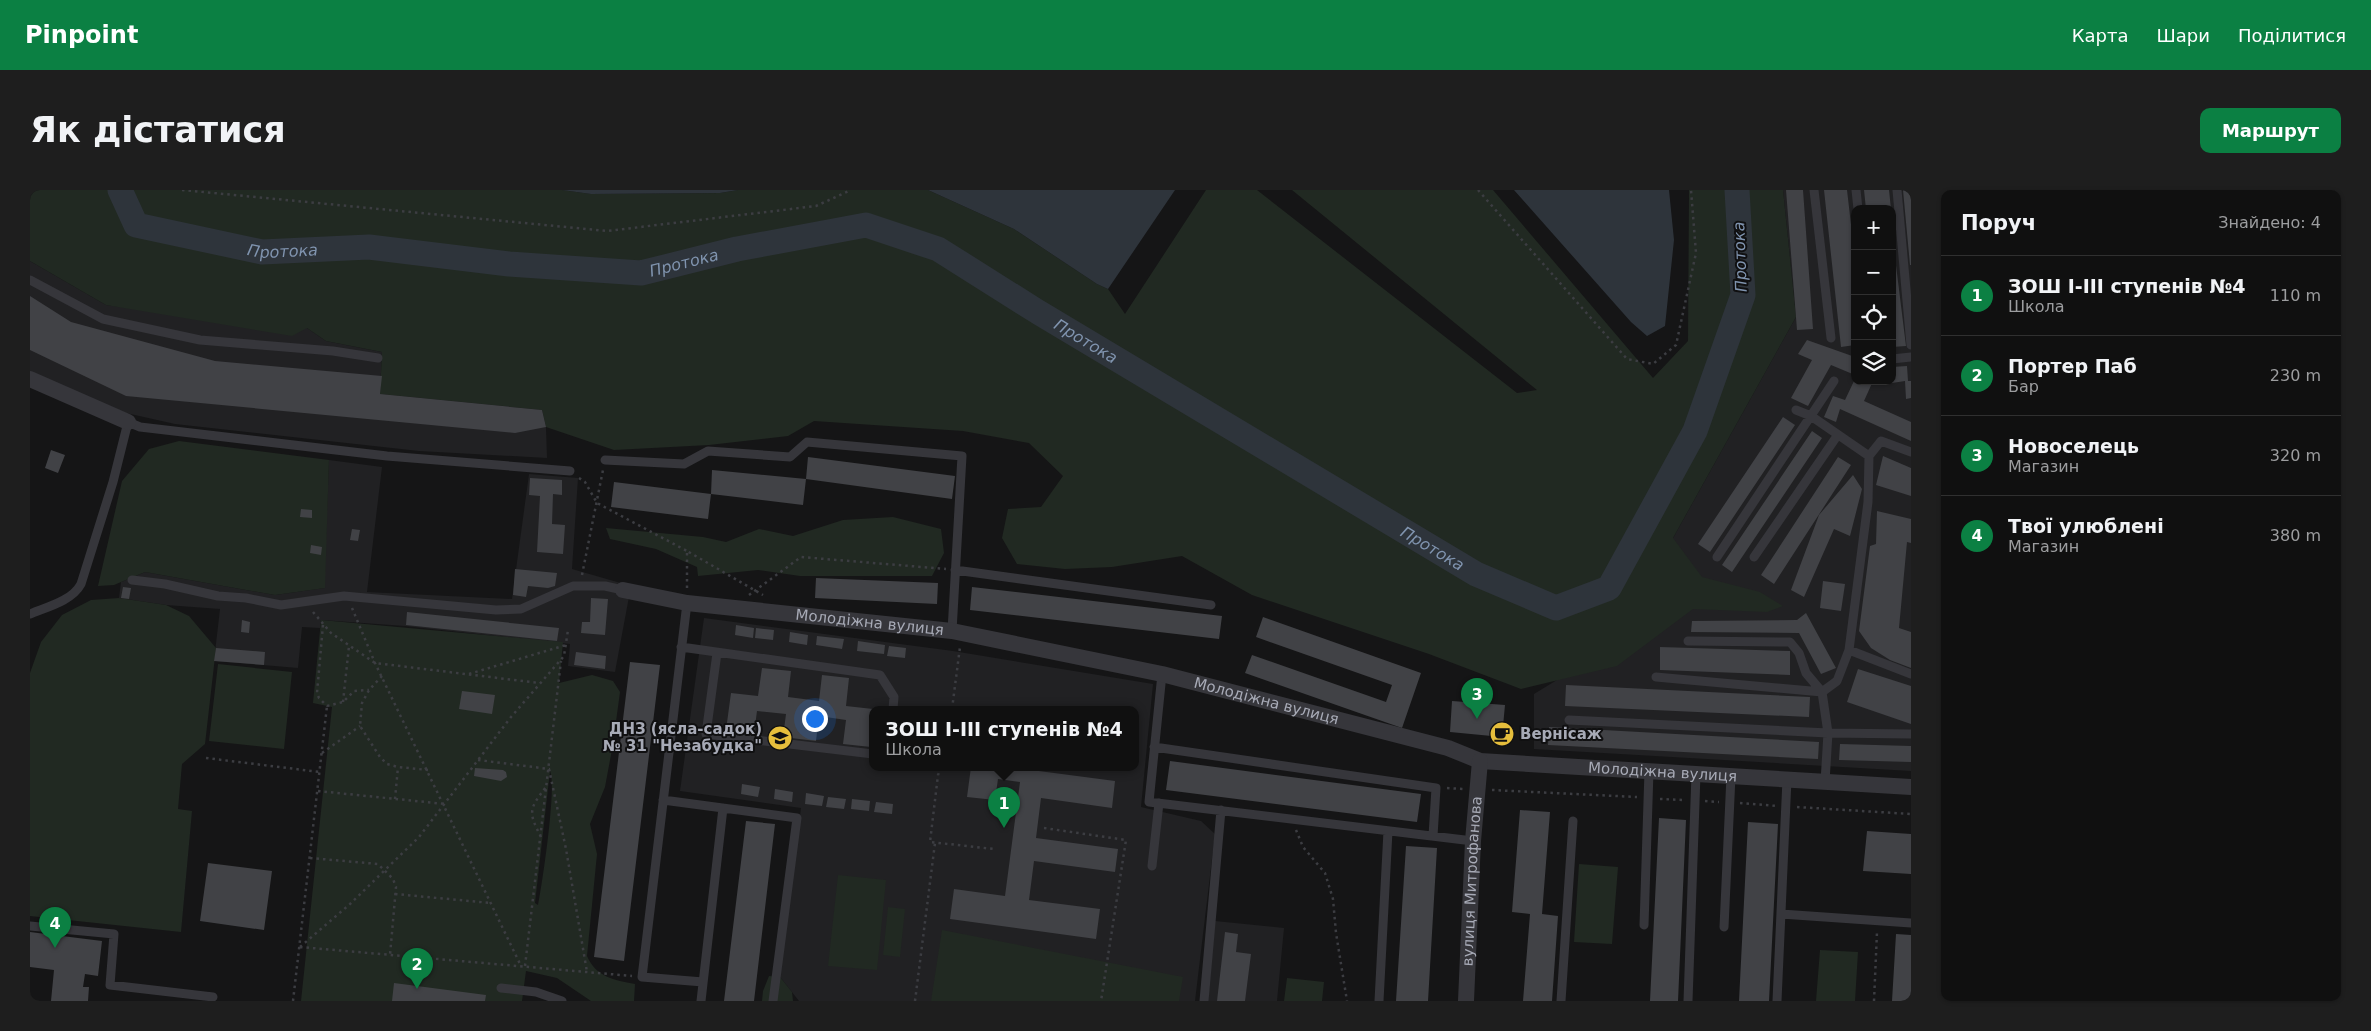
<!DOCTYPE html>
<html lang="uk">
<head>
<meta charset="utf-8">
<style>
	:root { --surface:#101010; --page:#1e1e1e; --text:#f1f3f6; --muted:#9c9d9f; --line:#303030; --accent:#0b8043 }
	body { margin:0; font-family:"DejaVu Sans",sans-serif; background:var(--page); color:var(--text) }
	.controls { position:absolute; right:15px; top:15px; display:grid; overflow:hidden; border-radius:10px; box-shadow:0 1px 4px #0004 }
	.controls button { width:45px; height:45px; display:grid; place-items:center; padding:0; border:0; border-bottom:1px solid var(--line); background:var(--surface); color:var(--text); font:25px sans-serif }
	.you { position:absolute; left:784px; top:528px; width:18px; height:18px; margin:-12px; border:4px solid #fff; border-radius:50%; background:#1a73e8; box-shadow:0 0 0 8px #1a73e833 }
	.badge { display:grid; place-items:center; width:32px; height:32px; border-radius:50%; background:var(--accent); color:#fff; font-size:16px; font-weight:700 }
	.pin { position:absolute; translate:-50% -41px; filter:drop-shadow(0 1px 2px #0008) }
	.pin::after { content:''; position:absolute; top:26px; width:18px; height:15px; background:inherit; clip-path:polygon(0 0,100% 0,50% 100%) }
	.popup { position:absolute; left:839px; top:516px; width:270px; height:65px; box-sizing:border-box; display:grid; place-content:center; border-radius:10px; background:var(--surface); filter:drop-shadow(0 1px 4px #0005); font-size:16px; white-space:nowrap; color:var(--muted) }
	.popup b { font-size:19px; color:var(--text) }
	.popup::after { content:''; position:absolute; left:50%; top:100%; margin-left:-10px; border:10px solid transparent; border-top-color:var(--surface) }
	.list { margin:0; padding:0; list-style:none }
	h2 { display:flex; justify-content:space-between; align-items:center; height:65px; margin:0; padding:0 20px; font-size:21px }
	h2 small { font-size:16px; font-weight:400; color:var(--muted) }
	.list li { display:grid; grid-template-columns:32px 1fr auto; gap:15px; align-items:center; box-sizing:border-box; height:80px; padding:0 20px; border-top:1px solid var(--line) }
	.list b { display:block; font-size:19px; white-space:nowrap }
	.list p { margin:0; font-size:16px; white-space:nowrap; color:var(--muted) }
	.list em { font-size:16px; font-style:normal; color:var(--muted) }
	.icon { flex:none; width:28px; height:28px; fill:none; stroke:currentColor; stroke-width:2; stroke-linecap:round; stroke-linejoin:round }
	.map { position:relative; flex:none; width:1881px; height:811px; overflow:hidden; border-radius:10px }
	header { display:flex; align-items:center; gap:30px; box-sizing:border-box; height:70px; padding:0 25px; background:var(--accent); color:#fff }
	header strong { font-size:24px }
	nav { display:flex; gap:28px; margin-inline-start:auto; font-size:18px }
	.intro { display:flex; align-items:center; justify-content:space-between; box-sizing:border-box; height:120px; padding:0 30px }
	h1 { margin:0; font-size:35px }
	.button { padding:12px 22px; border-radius:10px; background:var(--accent); color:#fff; font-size:18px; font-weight:700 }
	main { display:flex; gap:30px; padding:0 30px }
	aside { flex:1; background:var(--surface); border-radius:10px; box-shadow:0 1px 4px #0004 }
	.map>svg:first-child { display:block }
	.built { fill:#212123; fill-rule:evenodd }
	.green { fill:#212922; fill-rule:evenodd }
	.water { fill:#2e343b }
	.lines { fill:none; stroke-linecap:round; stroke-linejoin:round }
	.river { stroke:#2e343b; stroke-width:25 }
	.building { fill:#414246 }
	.path { stroke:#3c3d42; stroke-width:2.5; stroke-dasharray:2.5 4; stroke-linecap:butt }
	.service { stroke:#36363b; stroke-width:9 }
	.minor { stroke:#36363b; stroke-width:16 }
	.labels { text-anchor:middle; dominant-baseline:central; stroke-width:4; stroke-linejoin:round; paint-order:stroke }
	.street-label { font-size:15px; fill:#a7aab6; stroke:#101011 }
	.poi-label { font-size:15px; font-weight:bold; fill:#a7aab6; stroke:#101011; text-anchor:end }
	.water-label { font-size:16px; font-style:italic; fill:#8094af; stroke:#101011 }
</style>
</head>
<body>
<header>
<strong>Pinpoint</strong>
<nav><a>Карта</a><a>Шари</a><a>Поділитися</a></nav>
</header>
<div class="intro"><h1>Як дістатися</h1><a class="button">Маршрут</a></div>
<main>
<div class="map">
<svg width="1881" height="811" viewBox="0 0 1881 811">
	<rect width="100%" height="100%" fill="#151516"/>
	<path class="built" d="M1753 0H1881V581L1504 559V504L1658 410 1628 375 1766 127ZM1825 19H1862V191H1825Z
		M0 71 76 115 277 138 296 151 352 162 350 204 512 220 516 237 517 268 389 261 145 234 96 223 0 183Z
		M299 270 352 277 337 402 482 409 499 284 548 288 542 379 601 396 585 482 538 476 540 454 375 436 291 430 290 438 272 437 268 478 184 471 190 419 136 415 89 408 91 392 115 382 245 405 294 398Z
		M674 428 923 461 1123 494 1111 617 1171 631 1185 644 1165 811H769L750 787 771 618 650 601ZM843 519H1105V577H843Z
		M1185 731 1254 738 1247 811H1178Z"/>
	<path class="green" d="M0 0H532L561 4 690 3 708 0H898L984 39 1067 94 1078 99 1095 124 1176 0H1227L1487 203 1507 200 1262 0H1463L1623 188 1658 151 1659 0H1753L1766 127 1643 348 1672 387 1730 402 1753 416 1737 422 1663 419 1587 476 1491 499 1399 464 1222 405 1152 366 1082 377 1035 379 987 374 972 348 978 319 1011 317 1033 286 999 253 933 241 784 231 758 246 679 255 584 260 516 237 512 220 350 204 352 162 296 151 277 138 262 146 76 115 0 71Z
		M149 251 299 270 295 398 245 405 115 382 84 395 68 396 92 291 119 259Z
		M863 327 911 339 914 363 902 386H770L728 380 668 386 667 377 626 359 580 349 576 338 673 347 696 352 729 339 763 346 813 330Z
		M89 408 136 415 159 426 186 458 175 554 152 574 148 619 162 621 151 742 0 726V483L11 452 32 425 61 410Z
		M291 430 533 452 529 493 562 485 583 491 590 502 583 554 575 597 560 634 567 664 557 766C566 787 584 790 605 794L604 811H561L527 788 496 781 492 811H271L302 517 283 513ZM520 581C527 596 512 695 508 715L505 713Z
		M188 474 262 482 254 559 179 551Z
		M1549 674 1588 677 1582 754 1544 752Z
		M808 685 856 690 847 780 798 776Z
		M858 717 875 719 870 767 853 765Z
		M912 740 1153 787 1149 811H901Z
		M1790 760 1828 762 1825 811H1786Z
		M739 786 750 787 762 802 763 811H732L733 801Z
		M1257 788 1294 792 1292 811H1254Z"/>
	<path class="water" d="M532 0H708L690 3 561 4Z
		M898 0H1145L1078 99 1067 94 984 39Z
		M1484 0H1639L1644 50 1635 136 1617 146 1601 132Z"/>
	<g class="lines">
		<path class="river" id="s1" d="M90 0 106 35 232 62 339 57 479 74 611 83 707 59 836 35 908 59 1008 122 1446 384 1526 418 1579 398 1665 241 1713 105 1707 0"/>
	</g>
	<path class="building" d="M1756 0H1773L1783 139 1767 140Z
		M1794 0H1817L1825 69V155L1811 157Z
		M1834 0H1859L1861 19H1836Z
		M1873 0H1881V75H1880Z
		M1862 43 1876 156 1862 157Z
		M0 106 41 132 185 171 352 186 350 204 512 220 516 237 485 243 96 206 0 160Z
		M1777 150 1825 167V185L1801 175 1778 216 1761 208 1782 170 1768 164Z
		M1877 176 1878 191H1881V208L1876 209 1875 191 1862 193V177Z
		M1824 191H1843L1834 211 1881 232V251L1810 219 1806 232 1794 227 1803 206 1815 210Z
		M1753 227 1765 235 1680 362 1668 354Z
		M1782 241 1792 248 1702 382 1692 375Z
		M21 260 35 265 28 283 15 278Z
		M1853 266 1881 278V306L1846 295Z
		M778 267 925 286 922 309 776 289Z
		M1808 267 1821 275 1744 394 1731 385Z
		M682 280 776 289 773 315 681 304Z
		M1823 285 1832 299 1820 346 1804 339 1774 407 1761 400 1789 325Z
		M500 288 532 290V305L523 304 522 334 535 335 533 364 507 362 510 306 499 305Z
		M584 292 681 304 678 329 581 317Z
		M271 319 282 320V328L270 327Z
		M1847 321 1881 329V353L1877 352 1869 438 1881 442V478L1860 470 1841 458 1829 441 1840 356 1846 354Z
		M322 339 330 340 328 351 320 350Z
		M281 355 292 357 291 365 280 363Z
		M485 379 527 383 525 396 518 398 498 396 496 407 483 405Z
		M786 388 908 393 907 414 785 408Z
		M1793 391 1815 394 1811 421 1790 418Z
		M93 397 101 398 99 409 91 408Z
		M942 397 1192 426 1189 449 940 420Z
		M561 408 578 409 575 445 551 443 552 432H560Z
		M377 422 529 438 527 451 376 435Z
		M1776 423 1806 478 1791 484 1769 443 1661 442 1662 431 1767 430Z
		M1233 427 1391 483 1372 538 1215 483 1222 465 1356 512 1362 495 1226 447Z
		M212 430 220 432 219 443 211 442Z
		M706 435 724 438 723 448 705 445Z
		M726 438 744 440 743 450 725 448Z
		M760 442 778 445 777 455 759 452Z
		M787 446 814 449 812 459 786 455Z
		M828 451 855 455 854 464 827 461Z
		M859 456 876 458 875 468 857 466Z
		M1630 457 1760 461V485L1630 480Z
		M186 458 235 462 234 475 184 471Z
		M546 462 576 466 575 479 544 475Z
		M600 472 630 475 594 771 564 767Z
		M732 478 761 481 758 507 789 511 792 485 819 488 816 516 843 519 841 557 813 554 816 530 789 526 786 551 753 547 756 524 727 521 724 544 696 540 701 503 728 506Z
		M1828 479 1881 496V534L1817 512Z
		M1536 495 1780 507 1779 527 1535 516Z
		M432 501 465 505 462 524 429 519Z
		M1422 511 1475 515 1472 547 1420 542Z
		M1519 537 1789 552 1788 569 1518 555Z
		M1810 554 1881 556V572L1809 570Z
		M1140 571 1391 604 1387 632 1136 600Z
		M941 577H979L1085 591 1082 618 1011 608 1006 648 1088 659 1085 682 1004 671 999 710 1070 719 1066 749 920 729 924 699 975 706 990 592 968 589 965 610 937 607Z
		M445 578 473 580 476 582 477 587 471 591 444 586Z
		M712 594 730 597 728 607 711 604Z
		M745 599 763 602 762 612 744 609Z
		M776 603 794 606 792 616 775 614Z
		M798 607 816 609 814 619 796 617Z
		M822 609 840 611 839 621 821 619Z
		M846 612 863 614 862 624 844 622Z
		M1490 620 1520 622 1512 724 1528 726 1522 811H1493L1500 724 1482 722Z
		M1629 628 1656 630 1648 811H1620Z
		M716 631 745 634 724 811H694Z
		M1718 632 1748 634 1739 811H1709Z
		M1837 641 1881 644V684L1833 681Z
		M1376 656 1407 658 1398 811H1366Z
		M178 673 242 681 234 740 170 731Z
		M0 742 72 751 68 786 55 784 53 797H59L58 811H21L24 780 0 777Z
		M1195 742 1208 744 1206 762 1221 764 1215 811H1187Z
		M1866 744 1881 745V811H1862Z
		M364 793 456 805 455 811H362Z"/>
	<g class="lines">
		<path class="path" d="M152 0 577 41 786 16 821 0
			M1448 0 1597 169 1623 174 1646 155 1666 63 1661 0
			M549 288 555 292 567 313 657 361
			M552 385 573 280
			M657 398V361L733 405
			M719 405 771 367 916 379
			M322 418 345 473 491 776
			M283 422 301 443 345 473 509 493
			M293 435 287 503 289 508 297 516
			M439 484 536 455
			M352 486 339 500 332 513 330 536 350 567 357 574 368 577 398 580
			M313 512 319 456
			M297 516 313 512 324 501 339 500
			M922 519 930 457
			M292 563 330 536
			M176 568 290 582
			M448 570 519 579 536 659 557 782
			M911 577 908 585 900 652 964 659
			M1417 598 1434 599
			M1462 600 1607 607
			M288 601 415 614
			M365 609 368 577
			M1630 609 1654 610
			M1675 611 1689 612
			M1710 613 1747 616
			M1767 617 1881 624
			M1014 638 1096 650 1071 811
			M1266 640 1273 657 1295 683 1303 709 1306 743 1317 811
			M511 647C498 622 499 619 516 597
			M280 668 348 674 363 689 366 697 360 765
			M365 704 461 713
			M270 757 320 714 389 647 481 527 534 466 538 440
			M270 757 602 786
			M495 776 531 471
			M263 811 297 516
			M885 811 905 653
			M1844 811 1847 742"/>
		<path class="service" d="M1784 0 1801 148
			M1826 0 1828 19
			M1867 0 1881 155
			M0 90 73 129 170 150 303 161 348 168
			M1862 169 1881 167
			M1766 220 1781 226 1839 266 1838 312 1819 460 1807 491 1792 502 1798 543 1795 592
			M1839 266 1851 251 1881 262
			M575 270 654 274 678 261 760 267 777 252 932 266 922 441
			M1687 367 1804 191
			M1724 367 1807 246
			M925 380 1181 415
			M102 390 135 394 188 406 216 408 251 415 314 406 466 420 491 419 543 396H575L593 400
			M657 413 612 787 673 792
			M0 424C17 417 42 411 51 394L83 292 98 232 110 237 357 266 540 281
			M1658 451 1760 452 1769 463 1776 483 1792 502
			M651 457 850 485 864 507 863 519
			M1819 460 1881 484
			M687 463 676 544 843 564
			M1132 484 1119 612 1443 651
			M1626 487 1792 502
			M1539 530 1798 543 1881 544
			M1124 557 1406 598 1403 646
			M633 610 767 628 743 811
			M1122 676 1129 613
			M1751 724 1881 733
			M1614 735 1619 581
			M0 736 84 744 80 795 183 807
			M1694 737 1701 586
			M471 798 506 802 532 811
			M671 811 693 618
			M1174 811 1191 620
			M1349 811 1358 641
			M1531 811 1543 631
			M1658 811 1666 584
			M1747 811 1757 589"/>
		<g class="minor">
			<path d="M0 189 98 232"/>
			<path id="s2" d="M593 400 657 413 922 441 1132 484 1418 558 1450 571 1881 597"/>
			<path id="s3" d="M1436 811 1443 651 1450 571"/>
		</g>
	</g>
	<defs>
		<symbol id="cafe-disc" viewBox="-11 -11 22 22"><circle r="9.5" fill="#e6be3c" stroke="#101011"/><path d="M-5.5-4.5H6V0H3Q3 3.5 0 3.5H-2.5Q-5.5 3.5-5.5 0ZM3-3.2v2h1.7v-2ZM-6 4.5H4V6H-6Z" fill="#111"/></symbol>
		<symbol id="school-disc" viewBox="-11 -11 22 22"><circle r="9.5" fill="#e6be3c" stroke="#101011"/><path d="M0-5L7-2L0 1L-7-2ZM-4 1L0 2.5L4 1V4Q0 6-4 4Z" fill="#111"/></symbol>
	</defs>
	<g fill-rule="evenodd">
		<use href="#cafe-disc" x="1458" y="530" width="28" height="28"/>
		<use href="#school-disc" x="736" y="534" width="28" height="28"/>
	</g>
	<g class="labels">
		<g class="street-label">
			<text stroke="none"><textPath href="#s2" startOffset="249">Молодіжна вулиця</textPath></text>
			<text stroke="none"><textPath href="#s2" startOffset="654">Молодіжна вулиця</textPath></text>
			<text stroke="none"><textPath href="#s2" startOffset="1059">Молодіжна вулиця</textPath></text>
			<text stroke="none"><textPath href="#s3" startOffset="120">вулиця Митрофанова</textPath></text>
		</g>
		<g class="poi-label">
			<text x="732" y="539">ДНЗ (ясла-садок)<tspan x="732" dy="17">№ 31 "Незабудка"</tspan></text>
			<text x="1490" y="544" text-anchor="start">Вернісаж</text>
		</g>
		<g class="water-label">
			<text stroke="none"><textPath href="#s1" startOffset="188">Протока</textPath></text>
			<text transform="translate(1710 67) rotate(-92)">Протока</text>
			<text stroke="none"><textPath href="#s1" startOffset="592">Протока</textPath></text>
			<text stroke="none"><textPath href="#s1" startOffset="1028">Протока</textPath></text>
			<text stroke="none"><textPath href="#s1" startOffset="1432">Протока</textPath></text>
		</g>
	</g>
</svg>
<div class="controls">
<button>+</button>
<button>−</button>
<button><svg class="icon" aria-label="locate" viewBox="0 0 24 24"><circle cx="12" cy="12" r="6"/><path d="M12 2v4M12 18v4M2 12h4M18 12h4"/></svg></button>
<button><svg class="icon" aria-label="layers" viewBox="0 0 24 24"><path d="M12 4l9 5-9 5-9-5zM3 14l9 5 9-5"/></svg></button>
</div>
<div class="you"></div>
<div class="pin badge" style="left:974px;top:638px">1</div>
<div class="popup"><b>ЗОШ І-ІІІ ступенів №4</b>Школа</div>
<div class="pin badge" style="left:387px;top:799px">2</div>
<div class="pin badge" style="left:1447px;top:529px">3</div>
<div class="pin badge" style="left:25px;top:758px">4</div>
</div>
<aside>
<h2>Поруч<small>Знайдено: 4</small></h2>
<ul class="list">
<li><span class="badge">1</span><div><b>ЗОШ І-ІІІ ступенів №4</b><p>Школа</p></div><em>110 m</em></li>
<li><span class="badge">2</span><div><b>Портер Паб</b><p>Бар</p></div><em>230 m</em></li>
<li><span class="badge">3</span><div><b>Новоселець</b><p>Магазин</p></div><em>320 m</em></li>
<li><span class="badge">4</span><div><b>Твої улюблені</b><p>Магазин</p></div><em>380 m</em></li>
</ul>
</aside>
</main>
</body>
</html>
